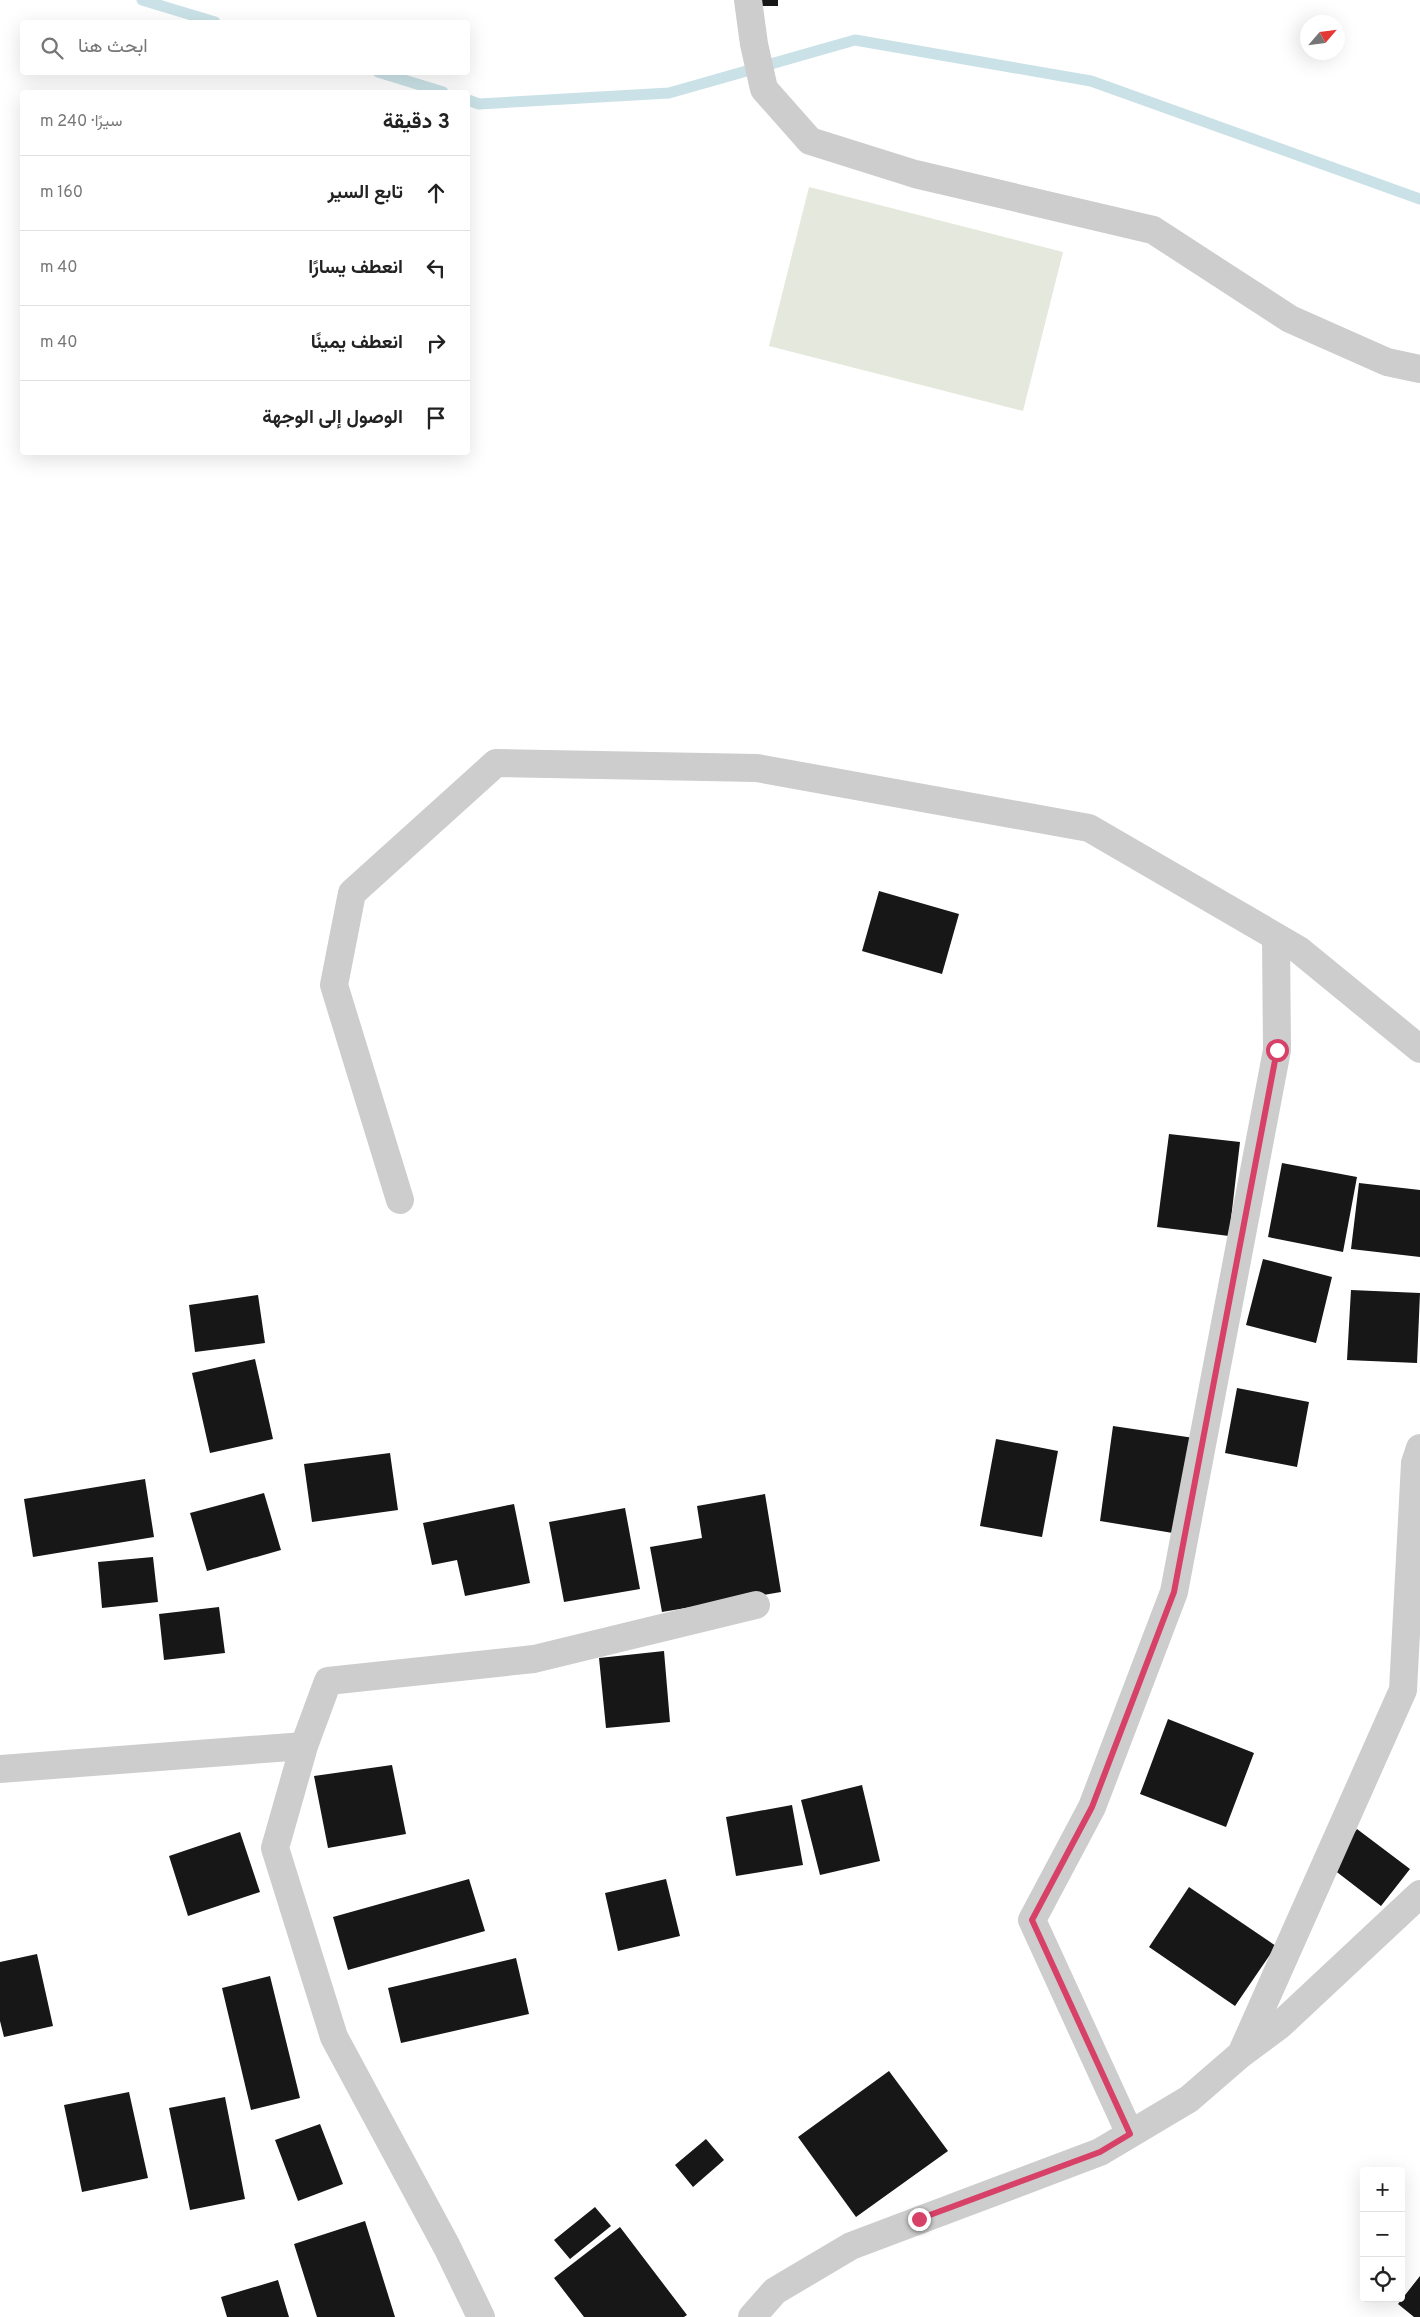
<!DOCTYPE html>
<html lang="ar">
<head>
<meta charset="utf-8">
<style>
	:root { --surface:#fff; --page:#f2f2f2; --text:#222; --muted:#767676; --line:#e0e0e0 }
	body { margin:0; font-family:Overpass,Vazirmatn,sans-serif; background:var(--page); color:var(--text); direction:rtl }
	.controls { position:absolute; right:15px; bottom:15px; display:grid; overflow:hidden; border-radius:5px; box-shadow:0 5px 20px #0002 }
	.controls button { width:45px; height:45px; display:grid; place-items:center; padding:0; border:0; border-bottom:1px solid var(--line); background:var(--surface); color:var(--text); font:25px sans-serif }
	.compass { position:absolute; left:1300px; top:15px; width:45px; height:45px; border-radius:50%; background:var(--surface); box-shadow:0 5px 20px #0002; rotate:62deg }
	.stop { position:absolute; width:15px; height:15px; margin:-11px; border:4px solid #d74167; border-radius:50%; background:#fff }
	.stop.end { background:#d74167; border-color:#fff; box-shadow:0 1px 5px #0008 }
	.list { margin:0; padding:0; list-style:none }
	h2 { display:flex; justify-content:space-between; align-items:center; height:65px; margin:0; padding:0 20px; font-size:21px }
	h2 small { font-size:16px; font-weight:400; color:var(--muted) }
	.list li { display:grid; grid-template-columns:32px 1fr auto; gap:15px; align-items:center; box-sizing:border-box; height:75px; padding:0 20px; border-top:1px solid var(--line) }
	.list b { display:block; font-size:19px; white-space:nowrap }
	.list em { font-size:16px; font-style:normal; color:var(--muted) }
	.icon { flex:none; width:28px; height:28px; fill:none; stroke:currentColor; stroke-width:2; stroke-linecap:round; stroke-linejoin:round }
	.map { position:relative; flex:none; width:1420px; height:2317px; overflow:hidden; direction:ltr }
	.search { position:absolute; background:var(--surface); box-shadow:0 5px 20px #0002; left:20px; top:20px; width:450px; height:55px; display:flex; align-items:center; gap:12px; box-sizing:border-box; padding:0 18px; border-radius:5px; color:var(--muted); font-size:19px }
	.panel { position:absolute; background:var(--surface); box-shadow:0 5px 20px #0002; left:20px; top:90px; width:450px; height:365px; border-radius:5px; direction:rtl }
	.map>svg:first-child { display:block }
	.green { fill:#e5e8dc }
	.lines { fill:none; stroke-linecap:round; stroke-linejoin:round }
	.stream { stroke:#cae2e7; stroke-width:11 }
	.building { fill:#171717 }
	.minor { stroke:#cdcdcd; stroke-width:28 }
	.route { stroke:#d74167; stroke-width:6 }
</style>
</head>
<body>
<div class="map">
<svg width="1420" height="2317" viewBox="0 0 1420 2317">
	<rect width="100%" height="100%" fill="#fff"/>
	<path class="green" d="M809 187 1063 252 1023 411 769 346Z"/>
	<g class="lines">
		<path class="stream" d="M142 0 215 22
			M378 72 443 92
			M468 100 479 104 669 93 855 40 1091 81 1420 199"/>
	</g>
	<path class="building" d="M751 0H778V6H751Z
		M879 891 959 914 942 974 862 951Z
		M1169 1134 1240 1142 1229 1236 1157 1227Z
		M1282 1163 1357 1177 1343 1252 1268 1237Z
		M1359 1183 1420 1190V1257L1351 1249Z
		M1263 1259 1332 1277 1316 1343 1246 1325Z
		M1351 1290 1420 1293 1417 1363 1347 1360Z
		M258 1295 265 1343 195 1352 189 1305Z
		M255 1359 273 1439 210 1453 192 1373Z
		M1237 1388 1309 1402 1297 1467 1225 1453Z
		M1113 1426 1194 1438 1179 1534 1100 1521Z
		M996 1439 1058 1451 1042 1537 980 1526Z
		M390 1453 398 1510 312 1522 304 1464Z
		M145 1479 154 1537 33 1557 24 1499Z
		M264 1493 281 1550 207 1571 190 1513Z
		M765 1494 781 1592 662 1612 650 1547 702 1538 697 1506Z
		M514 1504 530 1583 465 1596 457 1560 432 1565 423 1523Z
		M625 1508 640 1589 564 1602 549 1522Z
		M153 1557 158 1602 102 1608 98 1562Z
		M219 1607 225 1653 164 1660 159 1614Z
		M664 1651 670 1722 606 1728 599 1658Z
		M1168 1719 1254 1753 1226 1827 1140 1794Z
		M392 1765 406 1834 328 1848 314 1776Z
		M862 1785 880 1861 820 1875 801 1800Z
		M792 1805 803 1865 736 1876 726 1817Z
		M1357 1829 1410 1869 1381 1906 1329 1866Z
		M240 1832 260 1892 188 1916 169 1856Z
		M469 1879 485 1931 348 1970 333 1917Z
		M666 1879 680 1936 618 1951 605 1893Z
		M1189 1887 1276 1946 1235 2006 1149 1947Z
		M37 1954 53 2026 4 2037 0 2021V1962Z
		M516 1958 529 2014 401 2043 388 1988Z
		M270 1976 300 2098 251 2110 222 1988Z
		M889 2071 948 2151 856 2217 798 2137Z
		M129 2092 148 2178 82 2192 64 2105Z
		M225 2097 245 2199 190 2210 169 2108Z
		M320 2124 343 2184 298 2201 275 2140Z
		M706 2139 724 2160 693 2187 675 2165Z
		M595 2207 611 2226 570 2259 554 2240Z
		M365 2221 395 2317H317L294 2244Z
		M620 2227 687 2315 684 2317H584L554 2278Z
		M1420 2276V2317H1414L1398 2304Z
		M278 2280 289 2317H227L221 2297Z"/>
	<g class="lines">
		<path class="minor" d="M748 0 754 44 764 89 810 141 915 174 1153 230 1290 319 1387 362 1420 369
			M400 1200 334 985 352 893 496 763 757 768 1089 828 1299 950 1420 1049
			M0 1769 304 1746
			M1242 2052 1403 1690 1415 1463 1420 1448
			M1130 2134 1032 1920 1092 1807 1174 1592 1277 1050 1276 937
			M481 2317 447 2247 334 2037 275 1848 304 1746 328 1681 534 1659 756 1605
			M752 2317 775 2291 851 2246 1100 2152 1189 2099 1241 2054 1280 2025 1420 1894"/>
	</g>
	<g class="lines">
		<path class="route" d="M919 2219 1100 2152 1130 2134 1032 1920 1092 1807 1174 1592 1277 1050"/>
	</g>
</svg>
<div class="controls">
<button>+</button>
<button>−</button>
<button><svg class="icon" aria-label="locate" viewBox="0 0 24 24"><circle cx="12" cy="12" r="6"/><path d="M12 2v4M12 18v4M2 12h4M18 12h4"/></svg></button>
</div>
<svg class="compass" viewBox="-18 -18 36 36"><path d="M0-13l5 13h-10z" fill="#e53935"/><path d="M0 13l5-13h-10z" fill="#767676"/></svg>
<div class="stop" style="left:1277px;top:1050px"></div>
<div class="stop end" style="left:919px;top:2219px"></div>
<div class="search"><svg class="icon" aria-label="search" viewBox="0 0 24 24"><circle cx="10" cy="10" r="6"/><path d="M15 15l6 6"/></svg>ابحث هنا</div>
<section class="panel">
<h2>3 دقيقة<small>سيرًا · 240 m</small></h2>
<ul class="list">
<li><svg class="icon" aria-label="ahead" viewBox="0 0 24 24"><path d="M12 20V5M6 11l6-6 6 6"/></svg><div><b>تابع السير</b></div><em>160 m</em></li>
<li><svg class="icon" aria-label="left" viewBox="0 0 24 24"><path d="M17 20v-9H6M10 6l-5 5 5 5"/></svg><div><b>انعطف يسارًا</b></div><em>40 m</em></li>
<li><svg class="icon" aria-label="right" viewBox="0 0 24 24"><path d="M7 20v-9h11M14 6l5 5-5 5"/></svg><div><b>انعطف يمينًا</b></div><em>40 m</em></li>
<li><svg class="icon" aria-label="arrive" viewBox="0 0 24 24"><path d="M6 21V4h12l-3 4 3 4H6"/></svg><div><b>الوصول إلى الوجهة</b></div></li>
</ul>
</section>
</div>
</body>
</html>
